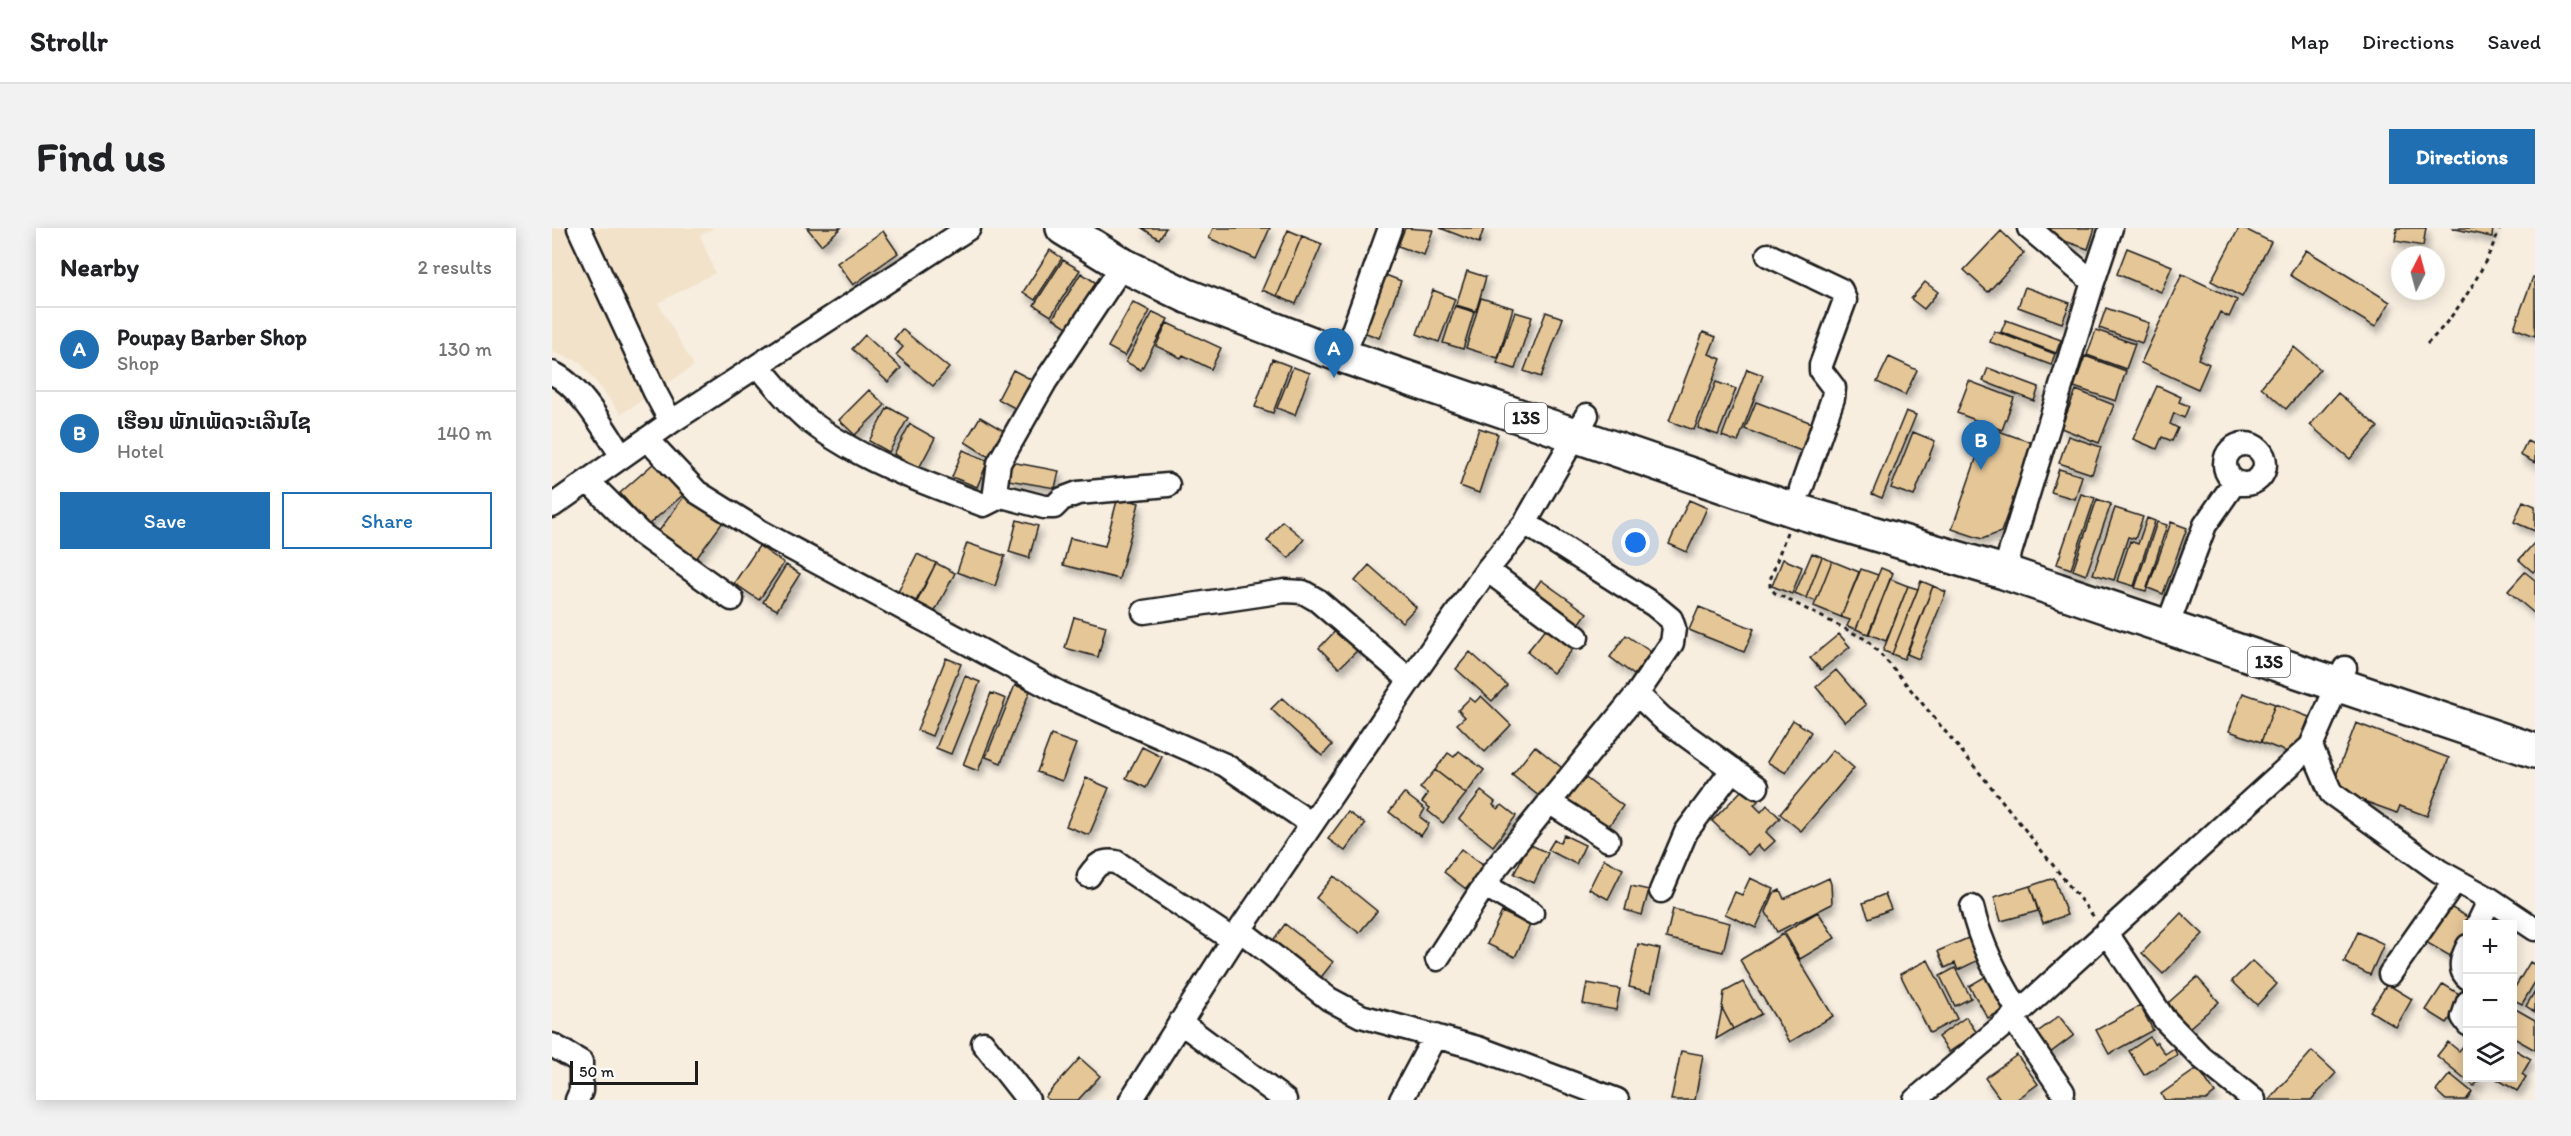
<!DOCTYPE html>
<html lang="en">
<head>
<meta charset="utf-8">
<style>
	:root { --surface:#fff; --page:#f2f2f2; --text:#202124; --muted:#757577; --line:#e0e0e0; --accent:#1f6fb2 }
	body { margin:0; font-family:Itim,"Noto Sans Lao",sans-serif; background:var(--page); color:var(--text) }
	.controls { position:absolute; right:18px; bottom:18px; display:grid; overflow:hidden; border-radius:0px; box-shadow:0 3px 15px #0003 }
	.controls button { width:54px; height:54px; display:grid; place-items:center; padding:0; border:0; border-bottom:2px solid var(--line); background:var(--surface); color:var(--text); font:30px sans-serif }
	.compass { position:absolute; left:1839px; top:18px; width:54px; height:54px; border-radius:50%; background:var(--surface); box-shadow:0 3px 15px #0003; rotate:6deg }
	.scale { position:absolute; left:18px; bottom:15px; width:128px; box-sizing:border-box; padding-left:6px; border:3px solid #1c1c1c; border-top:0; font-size:16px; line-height:21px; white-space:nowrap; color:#1c1c1c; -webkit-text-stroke:4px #fff; paint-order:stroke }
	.you { position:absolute; left:1084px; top:315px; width:21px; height:21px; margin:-15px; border:4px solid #fff; border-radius:50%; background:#1a73e8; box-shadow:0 0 0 9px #1a73e833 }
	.badge { display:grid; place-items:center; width:39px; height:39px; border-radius:50%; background:var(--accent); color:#fff; font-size:20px; font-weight:700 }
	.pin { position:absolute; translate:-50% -50px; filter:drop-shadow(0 2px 3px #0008) }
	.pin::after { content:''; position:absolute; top:32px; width:21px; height:18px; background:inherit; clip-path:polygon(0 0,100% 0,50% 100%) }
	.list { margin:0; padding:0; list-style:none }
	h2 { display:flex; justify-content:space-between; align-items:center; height:78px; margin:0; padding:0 24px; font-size:26px }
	h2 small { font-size:20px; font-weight:400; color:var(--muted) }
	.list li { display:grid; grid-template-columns:39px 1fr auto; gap:18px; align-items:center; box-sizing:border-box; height:84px; padding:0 24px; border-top:2px solid var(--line) }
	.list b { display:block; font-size:22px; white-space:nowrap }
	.list p { margin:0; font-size:20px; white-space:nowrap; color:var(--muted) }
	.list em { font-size:20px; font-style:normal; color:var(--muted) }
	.actions { display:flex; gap:12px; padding:18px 24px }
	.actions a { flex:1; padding:14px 0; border:2px solid var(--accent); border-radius:0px; text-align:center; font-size:21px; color:var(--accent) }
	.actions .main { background:var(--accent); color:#fff }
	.icon { flex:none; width:33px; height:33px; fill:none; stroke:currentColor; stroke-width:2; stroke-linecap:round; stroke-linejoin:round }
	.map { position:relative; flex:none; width:1983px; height:872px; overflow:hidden; border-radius:0px }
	header { display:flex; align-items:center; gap:36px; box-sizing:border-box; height:84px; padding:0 30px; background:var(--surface); border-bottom:2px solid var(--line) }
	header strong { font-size:28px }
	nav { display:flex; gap:33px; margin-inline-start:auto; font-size:21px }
	.intro { display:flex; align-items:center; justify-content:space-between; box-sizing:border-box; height:144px; padding:0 36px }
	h1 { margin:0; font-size:42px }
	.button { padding:15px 27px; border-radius:0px; background:var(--accent); color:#fff; font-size:21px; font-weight:700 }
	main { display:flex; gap:36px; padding:0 36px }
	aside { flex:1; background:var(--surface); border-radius:0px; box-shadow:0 3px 15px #0003 }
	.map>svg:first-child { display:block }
	.built { fill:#f2e2ca }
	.building { fill:#e5c697; stroke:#1c1c1c; stroke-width:1.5; filter:url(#shadow) }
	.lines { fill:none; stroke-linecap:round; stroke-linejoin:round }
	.minor-casing { stroke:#1c1c1c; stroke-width:27 }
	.highway-casing { stroke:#1c1c1c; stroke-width:38 }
	.path { stroke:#1c1c1c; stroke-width:3; stroke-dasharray:4.5 4.5; stroke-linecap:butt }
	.minor { stroke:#fff; stroke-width:22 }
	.highway { stroke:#fff; stroke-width:33 }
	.labels { text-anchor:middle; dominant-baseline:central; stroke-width:4.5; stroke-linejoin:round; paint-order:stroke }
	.shield { fill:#fff; stroke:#606060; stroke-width:1.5 }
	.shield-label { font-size:18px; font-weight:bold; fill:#1c1c1c }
</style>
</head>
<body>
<header>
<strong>Strollr</strong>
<nav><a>Map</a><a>Directions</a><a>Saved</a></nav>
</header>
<div class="intro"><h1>Find us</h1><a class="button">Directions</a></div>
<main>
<aside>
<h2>Nearby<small>2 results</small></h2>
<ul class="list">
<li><span class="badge">A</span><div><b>Poupay Barber Shop</b><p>Shop</p></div><em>130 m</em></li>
<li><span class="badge">B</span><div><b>ເຮືອນ ພັກເພັດຈະເລີນໄຊ</b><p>Hotel</p></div><em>140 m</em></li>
</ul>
<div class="actions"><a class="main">Save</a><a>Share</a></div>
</aside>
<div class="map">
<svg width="1983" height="872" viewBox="0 0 1983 872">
	<defs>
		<filter id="shadow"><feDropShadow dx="3.5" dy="6" stdDeviation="3" flood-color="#0004"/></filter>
	</defs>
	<rect width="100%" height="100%" fill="#f7eee0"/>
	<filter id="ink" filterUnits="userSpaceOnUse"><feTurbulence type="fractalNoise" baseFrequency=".0167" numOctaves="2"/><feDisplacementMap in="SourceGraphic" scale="12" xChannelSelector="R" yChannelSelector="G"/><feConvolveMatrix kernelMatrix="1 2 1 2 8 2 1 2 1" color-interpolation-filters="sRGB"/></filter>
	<g filter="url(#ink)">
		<path class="built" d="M0 0H162L148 7 163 45 106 75 142 138 69 186 28 134 0 124Z"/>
		<path class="building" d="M255 0H289L269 17Z
			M590 0H614L607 11Z
			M661 0H718L704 31 657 10Z
			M853 0 881 2 872 27 846 18Z
			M888 0H932L927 15Z
			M1498 0H1543L1536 21 1495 7Z
			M1687 0H1691L1719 14 1690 69 1659 53Z
			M1845 0H1874L1871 18 1843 13Z
			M1899 0H1941L1940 9Z
			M736 2 750 8 725 68 710 62Z
			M331 3 346 25 301 57 285 35Z
			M1449 3 1472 25 1436 64 1412 42Z
			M750 8 770 16 744 76 725 68Z
			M1575 20 1620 38 1609 64 1565 46Z
			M498 22 510 30 483 72 471 64Z
			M1754 22 1838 74 1823 99 1738 47Z
			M511 32 528 42 499 88 482 77Z
			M915 43 934 49 924 83 904 77Z
			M529 45 552 60 524 105 501 90Z
			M831 46 849 53 827 110 809 103Z
			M1630 46 1685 72 1677 89 1668 84 1646 131 1657 136 1646 161 1589 135Z
			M1981 49 1983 50V108L1962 100Z
			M1373 54 1386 64 1372 81 1359 71Z
			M1473 59 1518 75 1510 95 1466 79Z
			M881 62 903 71 887 114 865 106Z
			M929 70 961 80 946 130 914 120Z
			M581 74 598 83 573 128 556 119Z
			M903 78 922 84 911 121 891 115Z
			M1554 80 1597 95 1590 115 1547 100Z
			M601 84 616 91 589 142 574 134Z
			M963 84 980 89 963 141 945 135Z
			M994 84 1011 90 989 149 972 143Z
			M1454 92 1509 112 1504 125 1449 104Z
			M615 95 669 120 659 141 631 127 629 130 604 118Z
			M350 101 397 140 381 158 344 127 351 119 342 111Z
			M1544 102 1583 116 1574 141 1535 127Z
			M1442 103 1503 126 1499 137 1438 114Z
			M1151 104 1164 109 1157 126 1169 131 1142 202 1117 193Z
			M313 107 349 140 336 154 300 121Z
			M1742 119 1768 141 1734 181 1709 159Z
			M1533 128 1574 143 1564 173 1522 159Z
			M1337 129 1365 142 1353 167 1325 154Z
			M720 131 738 138 721 185 703 179Z
			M741 139 758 145 743 187 725 180Z
			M1436 140 1487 159 1482 173 1431 153Z
			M1195 141 1211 147 1186 214 1170 208Z
			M461 142 486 155 470 184 446 171Z
			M1417 153 1462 170 1450 202 1405 185Z
			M1164 154 1184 161 1166 207 1146 200Z
			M1605 158 1629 169 1627 174 1637 178 1632 190 1622 185 1618 196 1626 200 1620 213 1610 209 1605 221 1581 211Z
			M317 162 333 177 303 207 287 192Z
			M1524 162 1562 177 1547 215 1509 200Z
			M1786 165 1826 199 1798 231 1758 197Z
			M1204 174 1268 198 1257 226 1193 201Z
			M336 179 356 190 337 224 317 213Z
			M1354 183 1364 187 1330 270 1320 266Z
			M428 189 452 203 437 229 413 214Z
			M358 196 383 210 367 240 342 226Z
			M1435 199 1481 215 1449 304 1430 311 1400 301Z
			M927 200 946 206 927 265 908 258Z
			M1361 204 1383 213 1362 268 1339 260Z
			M1516 208 1549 219 1540 246 1507 235Z
			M1975 213 1983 217V235L1968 227Z
			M411 222 436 233 425 259 400 249Z
			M459 234 507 243 503 260 456 252Z
			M102 235 131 267 96 297 68 265Z
			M1507 241 1530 248 1523 271 1499 264Z
			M1529 266 1543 270 1519 341 1505 336Z
			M133 267 171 294 144 331 107 303Z
			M566 269 587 275 567 351 511 337 518 310 553 318Z
			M1545 271 1559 276 1534 347 1521 342Z
			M1137 272 1155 280 1135 324 1117 316Z
			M1971 273 1983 278V303L1962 294Z
			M1563 280 1591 289 1583 311 1576 309 1562 352 1541 346Z
			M1595 290 1603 293 1582 358 1565 353 1578 313 1586 316Z
			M465 292 486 298 477 330 457 324Z
			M730 293 752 311 737 330 715 313Z
			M1605 294 1615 297 1594 363 1583 360Z
			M1619 294 1635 300 1611 366 1596 360Z
			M1983 314V342L1981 344 1967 332Z
			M415 315 453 328 443 358 405 344Z
			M207 318 232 335 207 372 182 355Z
			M1260 325 1270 329 1254 370 1243 365Z
			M365 326 384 335 363 375 345 366Z
			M1270 329 1280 333 1264 373 1254 370Z
			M1231 331 1250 339 1240 366 1220 358Z
			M1280 333 1307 344 1289 389 1262 378Z
			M384 335 403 345 382 385 364 376Z
			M234 337 248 346 225 382 211 374Z
			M817 337 864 379 850 394 803 353Z
			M1329 340 1341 345 1316 406 1304 401Z
			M1309 341 1326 347 1304 401 1295 398 1298 392 1289 389Z
			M1973 344 1983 352V386L1956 363Z
			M1338 351 1356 358 1334 413 1317 406Z
			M989 352 1035 385 1025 399 979 366Z
			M1369 353 1381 358 1352 431 1340 426Z
			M1356 358 1366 361 1340 426 1331 423Z
			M1381 358 1394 364 1367 431 1355 426Z
			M1147 379 1202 401 1192 424 1137 402Z
			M522 389 554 398 546 429 513 420Z
			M788 398 809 419 787 440 767 420Z
			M995 399 1021 421 1001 445 975 424Z
			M1287 406 1298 419 1269 442 1258 430Z
			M1074 407 1099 424 1082 447 1058 429Z
			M918 424 955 457 940 473 904 441Z
			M394 430 409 436 380 508 365 502Z
			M1284 442 1314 477 1293 494 1264 459Z
			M413 448 428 454 399 526 384 520Z
			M463 457 478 463 449 535 434 529Z
			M439 465 454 471 426 543 411 537Z
			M1691 465 1723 476 1709 514 1677 503Z
			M929 468 959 497 933 524 905 496 913 489 906 482 918 470 923 474Z
			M730 470 780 517 770 528 719 481Z
			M1723 476 1757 489 1743 527 1709 514Z
			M1241 492 1259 504 1234 545 1215 534Z
			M1804 495 1897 530 1875 588 1848 578 1845 585 1779 561Z
			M499 507 524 516 510 553 485 544Z
			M983 518 1010 540 987 568 960 547Z
			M590 519 610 529 594 560 574 550Z
			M1281 522 1302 540 1249 603 1228 586Z
			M907 523 932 542 914 566 883 542 896 525 902 529Z
			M883 542 914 566 891 595 876 583 878 580 870 574 876 566 868 560Z
			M1031 548 1071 578 1054 602 1013 572Z
			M534 550 557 560 537 607 514 598Z
			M1192 560 1206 573 1202 577 1209 584 1215 577 1228 590 1214 604 1223 613 1212 623 1206 617 1196 627 1160 593Z
			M929 563 943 574 941 577 946 581 950 577 964 588 941 618 907 591Z
			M852 565 873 581 868 589 877 596 869 608 837 584Z
			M796 584 813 596 793 623 776 611Z
			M1012 607 1033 617 1024 636 996 622 1002 612 1008 615Z
			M977 616 996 625 982 655 962 646Z
			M909 621 932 638 914 661 892 644Z
			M1052 631 1071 641 1056 671 1037 661Z
			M782 648 825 683 807 705 764 670Z
			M1198 650 1222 661 1204 700 1173 686 1183 664 1190 667Z
			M1277 650 1279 656 1280 676 1225 704 1214 684 1222 665 1228 662 1232 671Z
			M1502 650 1515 687 1491 695 1478 658Z
			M1079 658 1097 662 1090 687 1073 682Z
			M1478 658 1486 683 1449 693 1442 669Z
			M1333 666 1339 681 1317 690 1311 675Z
			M1893 676 1921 692 1916 696V702L1900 729 1872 713Z
			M1121 681 1178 695 1171 724 1114 710Z
			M950 684 978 697 963 729 935 716Z
			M1266 684 1283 710 1248 731 1232 704Z
			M1629 685 1651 706 1611 746 1590 725Z
			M733 696 781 734 767 752 719 715Z
			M1806 704 1832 716 1818 747 1792 734Z
			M1231 706 1281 788 1238 814 1188 732Z
			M1421 708 1431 730 1406 742 1403 735 1393 740 1386 723Z
			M1086 716 1108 721 1099 764 1077 759Z
			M1376 732 1405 791 1378 805 1348 746Z
			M1700 733 1725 756 1705 777 1680 753Z
			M1978 734 1983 737V754L1970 776 1960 771V764Z
			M1403 740 1419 770 1403 778 1388 748Z
			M1436 747 1455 780 1436 790 1417 758Z
			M1645 749 1667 774 1637 800 1616 775Z
			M1191 754 1209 786 1181 801 1170 780 1172 764Z
			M1035 755 1068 761 1064 782 1031 776Z
			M1835 756 1860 771 1844 799 1818 783Z
			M1891 756 1912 769 1895 795 1874 782Z
			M1983 763V784L1974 778Z
			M1588 778 1601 802 1557 826 1544 802Z
			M1960 779 1983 792V822L1960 809Z
			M1170 780 1181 801 1164 811Z
			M1507 788 1522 807 1498 825 1483 806Z
			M1414 789 1425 805 1397 824 1386 809Z
			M1598 809 1602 816 1605 814 1613 826 1622 820 1625 827 1592 847 1577 823Z
			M1896 814 1907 823 1912 817 1916 820V850H1929L1922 858 1885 828Z
			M1960 820 1979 831 1970 846 1974 849 1965 863 1943 850H1960Z
			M1129 823 1151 827 1143 872H1119Z
			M1760 823 1784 845 1759 872H1717Z
			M1465 827 1486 856 1464 872H1449L1433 850Z
			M528 830 548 848 526 872H497L493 869Z
			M1646 840 1663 865 1654 872H1613L1609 866Z
			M1898 846 1920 864 1914 872H1894L1884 863Z"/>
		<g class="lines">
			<defs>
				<path id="minor" d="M27 0 103 164 119 194
					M1477 0 1541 54
					M1216 27 1289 62 1293 72 1269 137V143L1282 160 1281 170 1249 261
					M798 111 838 0
					M206 138C222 155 237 177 256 192 307 232 372 255 432 277L450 268 492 279H502L510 271 526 265 616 257
					M0 145C28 157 53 203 70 228
					M96 212 145 264 209 304 508 465 673 537 760 596
					M1673 236a20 20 0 1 1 40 0a20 20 0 1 1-40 0Z
					M37 254 88 305 180 371
					M442 271 447 235 493 154 571 37
					M0 278 119 194 417 0
					M935 342 1025 409
					M1452 344 1541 54 1559 0
					M592 384 733 363 751 364 765 372 858 452
					M1615 399 1653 297 1683 254
					M1085 466 1110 490 1205 559
					M1759 518 1779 565 1887 643 1938 671 1983 701
					M997 574 1056 612
					M537 648C545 636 550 632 564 634L681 712
					M932 657 980 685
					M1109 663 1134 604 1181 541
					M1420 679C1429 718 1446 749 1467 784
					M1926 696 1938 671
					M688 702 777 771 809 788 926 820 1065 872
					M1554 704 1612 791 1649 829 1702 872
					M1916 718C1911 728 1905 741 1916 750
					M885 731 941 644 1085 466 1120 415 1122 400 1119 391 1102 377 973 295
					M1838 746 1903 653
					M1916 774 1911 789 1916 796
					M1460 789 1511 864
					M628 794 733 872
					M431 815 476 872
					M0 817 29 834V863L25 872
					M579 872 681 712 858 452 935 342 973 295 1035 187
					M849 872 883 808
					M1363 872 1467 784 1759 518 1793 440"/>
				<path id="highway" d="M511 0 571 37 635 68 791 128 1242 282 1452 344 1983 523"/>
			</defs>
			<use href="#minor" class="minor-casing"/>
			<use href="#highway" class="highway-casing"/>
			<path class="path" d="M1875 116C1908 83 1931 44 1948 0
				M1235 304 1218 352V360L1223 365 1315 412 1341 440 1440 560 1542 689"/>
			<use href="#minor" class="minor"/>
			<use href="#highway" class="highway"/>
		</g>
	</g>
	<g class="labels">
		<g class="shield">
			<rect x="953" y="175" width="42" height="30" rx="4.5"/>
			<rect x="1696" y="419" width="42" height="30" rx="4.5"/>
		</g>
		<g class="shield-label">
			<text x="974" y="190">13S</text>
			<text x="1717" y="434">13S</text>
		</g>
	</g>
</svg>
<div class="controls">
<button>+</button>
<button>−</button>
<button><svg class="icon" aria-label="layers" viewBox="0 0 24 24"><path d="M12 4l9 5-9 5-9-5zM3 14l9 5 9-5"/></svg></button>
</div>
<svg class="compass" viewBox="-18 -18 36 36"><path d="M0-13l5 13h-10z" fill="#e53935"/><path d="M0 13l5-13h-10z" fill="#757577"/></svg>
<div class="scale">50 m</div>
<div class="you"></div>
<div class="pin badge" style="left:782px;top:150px">A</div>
<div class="pin badge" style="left:1429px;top:242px">B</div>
</div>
</main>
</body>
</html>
